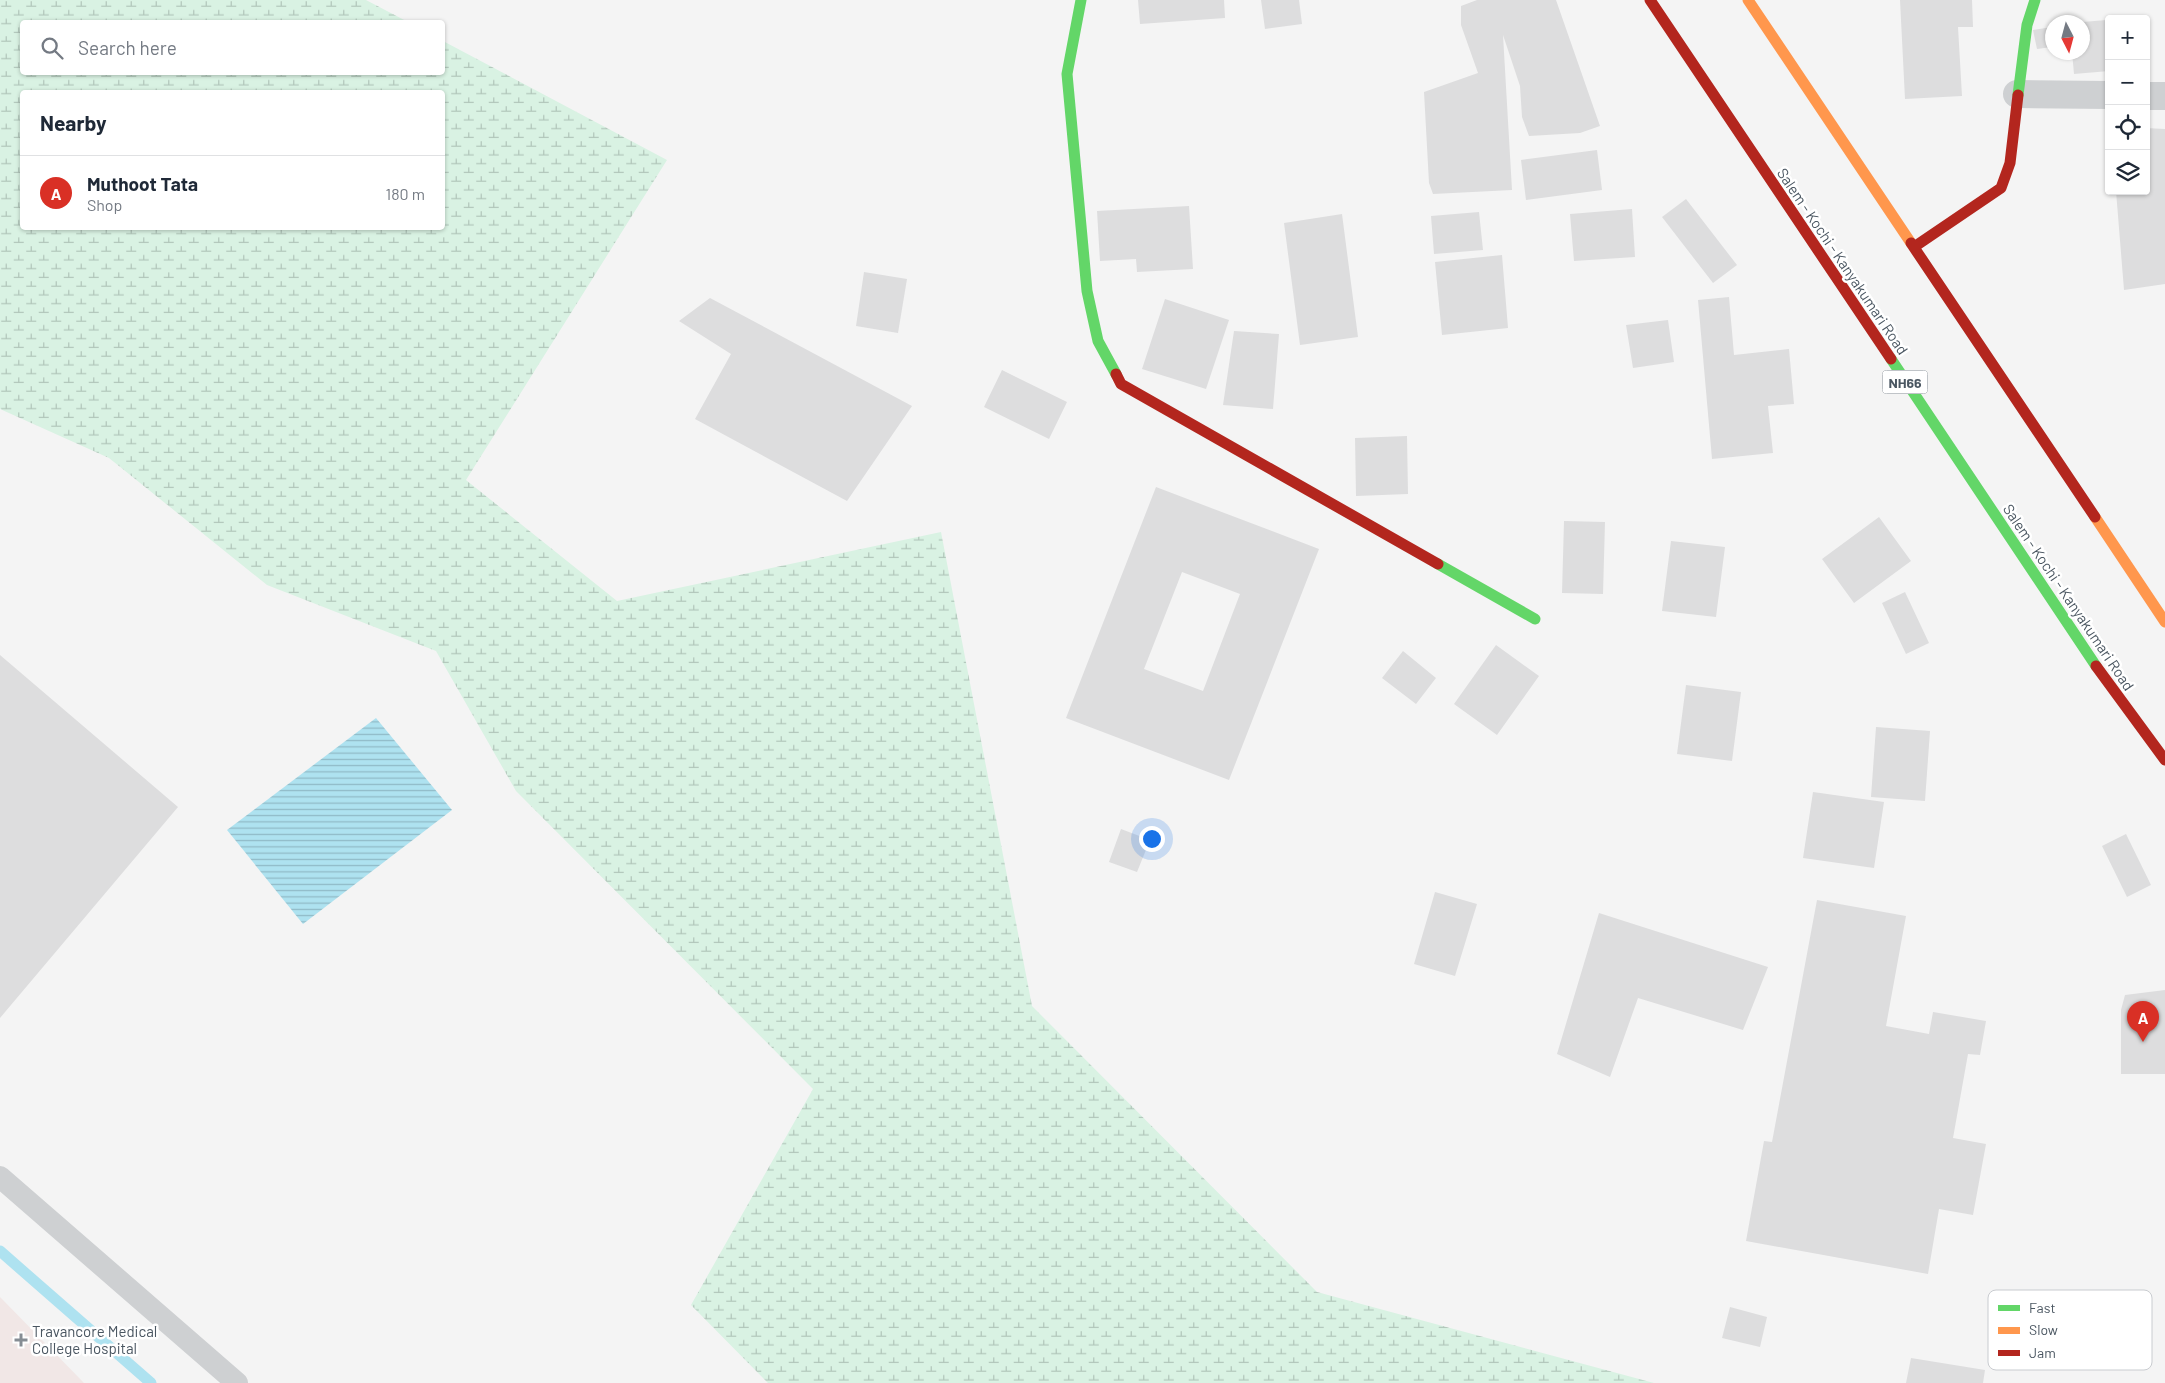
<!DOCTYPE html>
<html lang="en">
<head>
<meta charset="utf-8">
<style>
	:root { --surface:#fff; --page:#f2f2f3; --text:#1f2937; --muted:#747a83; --line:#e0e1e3; --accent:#d93025 }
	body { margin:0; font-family:Barlow,sans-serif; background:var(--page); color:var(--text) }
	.controls { position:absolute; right:15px; top:15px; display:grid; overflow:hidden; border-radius:5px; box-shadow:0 1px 4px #0004 }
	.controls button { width:45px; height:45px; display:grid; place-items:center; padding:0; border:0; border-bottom:1px solid var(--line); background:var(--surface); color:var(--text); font:25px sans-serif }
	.compass { position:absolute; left:2045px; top:15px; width:45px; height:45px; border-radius:50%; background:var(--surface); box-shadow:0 1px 4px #0004; rotate:174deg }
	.you { position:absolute; left:1151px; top:838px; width:18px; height:18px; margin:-12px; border:4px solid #fff; border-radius:50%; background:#1a73e8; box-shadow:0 0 0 8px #1a73e833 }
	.badge { display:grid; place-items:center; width:32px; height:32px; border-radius:50%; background:var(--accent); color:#fff; font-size:16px; font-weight:700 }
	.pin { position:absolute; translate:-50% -41px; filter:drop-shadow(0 1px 2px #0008) }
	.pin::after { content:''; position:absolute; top:26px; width:18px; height:15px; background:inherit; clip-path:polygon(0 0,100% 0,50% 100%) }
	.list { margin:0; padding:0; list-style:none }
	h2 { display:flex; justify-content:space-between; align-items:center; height:65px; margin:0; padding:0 20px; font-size:21px }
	h2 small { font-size:16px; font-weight:400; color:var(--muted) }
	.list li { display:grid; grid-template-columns:32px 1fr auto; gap:15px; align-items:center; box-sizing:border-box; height:75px; padding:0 20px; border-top:1px solid var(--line) }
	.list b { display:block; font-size:19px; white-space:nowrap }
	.list p { margin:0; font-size:16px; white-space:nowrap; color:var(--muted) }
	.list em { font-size:16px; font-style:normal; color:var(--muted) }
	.icon { flex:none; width:28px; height:28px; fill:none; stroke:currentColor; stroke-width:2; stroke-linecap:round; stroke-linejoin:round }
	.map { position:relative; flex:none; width:2165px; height:1383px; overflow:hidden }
	.search { position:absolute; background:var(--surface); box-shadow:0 1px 4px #0004; left:20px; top:20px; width:425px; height:55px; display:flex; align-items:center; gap:12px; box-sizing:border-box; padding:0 18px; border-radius:5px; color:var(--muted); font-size:19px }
	.panel { position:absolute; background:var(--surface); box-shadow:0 1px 4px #0004; left:20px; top:90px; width:425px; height:140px; border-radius:5px }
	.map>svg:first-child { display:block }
	.medical { fill:#f1e7e6 }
	.wetland { fill:url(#wetland-marsh); fill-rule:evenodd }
	.water { fill:url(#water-rules) }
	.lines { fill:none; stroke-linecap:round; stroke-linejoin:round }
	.stream { stroke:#aee2f0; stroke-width:11 }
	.building { fill:#ddddde; fill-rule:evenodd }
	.lane { stroke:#ced0d2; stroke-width:22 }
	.street { stroke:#ced0d2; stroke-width:28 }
	.fast { stroke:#63d668; stroke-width:11 }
	.slow { stroke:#ff974d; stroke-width:11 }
	.jam { stroke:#b3261e; stroke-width:11 }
	.poi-dot { fill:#868d94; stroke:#fff; stroke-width:2 }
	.labels { text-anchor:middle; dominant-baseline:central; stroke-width:5; stroke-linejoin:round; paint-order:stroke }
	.shield { fill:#fff; stroke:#808990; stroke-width:1 }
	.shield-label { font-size:14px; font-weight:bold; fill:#4a5661 }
	.street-label { font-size:15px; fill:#4a5661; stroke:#fff }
	.poi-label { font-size:15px; fill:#4a5661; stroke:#fff; text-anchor:start }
	.key { fill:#fff; stroke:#c9ccd0; stroke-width:1 }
	.key-label { font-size:14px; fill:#4a5661 }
</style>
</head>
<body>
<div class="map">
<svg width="2165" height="1383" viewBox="0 0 2165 1383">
	<defs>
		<pattern id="wetland-marsh" width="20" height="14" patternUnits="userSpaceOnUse" patternTransform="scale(1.25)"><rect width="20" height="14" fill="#d9f2e3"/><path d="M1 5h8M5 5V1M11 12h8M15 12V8" fill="none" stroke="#b2c7bb"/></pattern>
		<pattern id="water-rules" width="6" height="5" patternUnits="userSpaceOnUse" patternTransform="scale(1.25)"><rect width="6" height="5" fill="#aee2f0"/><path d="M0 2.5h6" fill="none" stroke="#90bac6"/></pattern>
	</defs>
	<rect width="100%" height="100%" fill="#f4f4f4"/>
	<path class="medical" d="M0 1297 84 1383H0Z"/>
	<path class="wetland" d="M0 0H366L408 22H22V72H442L443 41 667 160 466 480 617 601 941 532 1032 1006 1317 1292 1654 1383H768L691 1305 813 1089 516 791 436 651 267 585 109 458 0 409ZM22 92H442V228H22Z"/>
	<path class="water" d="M376 718 452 810 303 924 227 830Z"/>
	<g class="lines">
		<path class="stream" d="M0 1251 151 1383"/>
	</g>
	<path class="building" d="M1138 0H1224L1225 18 1140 24Z
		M1261 0H1299L1302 24 1265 29Z
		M1477 0H1556L1600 126 1580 133 1529 136 1522 117 1520 86 1503 35 1512 190 1433 194 1429 183 1424 92 1478 73 1461 25V6Z
		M1900 0H1972L1973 27H1958L1962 96 1905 99Z
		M2107 20 2109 71 2074 74 2072 52H2082V22Z
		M2052 27V47L2037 49 2033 30Z
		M2146 128 2165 129V284L2124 290 2116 191H2146Z
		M1597 150 1602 190 1526 200 1521 160Z
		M1686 199 1737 265 1713 283 1662 217Z
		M1189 206 1193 269 1137 272 1136 259 1100 261 1097 211Z
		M1632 209 1635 257 1574 261 1570 214Z
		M1479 212 1483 250 1434 254 1431 216Z
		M1342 214 1358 337 1300 345 1284 223Z
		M1502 255 1508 328 1442 335 1435 262Z
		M864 272 907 279 898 333 856 326Z
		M1729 297 1734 355 1789 349 1794 404 1768 406 1773 453 1712 459 1698 300Z
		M710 298 912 406 847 501 695 419 731 354 679 321Z
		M1165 299 1229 320 1206 389 1142 369Z
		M1668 320 1674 362 1633 368 1626 325Z
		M1234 331 1279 334 1273 409 1223 405Z
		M1002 370 1067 402 1049 439 984 407Z
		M1407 436 1408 494 1356 496 1355 438Z
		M1156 487 1319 549 1229 780 1066 718ZM1182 572 1240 594 1203 691 1144 669Z
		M1879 517 1911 561 1854 603 1822 559Z
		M1564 521 1605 522 1603 594 1562 593Z
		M1671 541 1725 547 1716 617 1662 611Z
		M1905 592 1929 643 1906 654 1882 603Z
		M1496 645 1539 676 1497 735 1454 704Z
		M1403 651 1436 678 1416 704 1382 678Z
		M0 655 178 807 0 1018Z
		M1686 685 1741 692 1732 761 1677 754Z
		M1876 727 1930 731 1925 801 1871 797Z
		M1813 792 1884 802 1874 868 1803 858Z
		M1121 829 1150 840 1137 872 1109 862Z
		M2126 834 2151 885 2127 897 2102 846Z
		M1435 892 1477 904 1455 976 1414 964Z
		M1817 900 1906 916 1886 1026 1929 1034 1933 1012 1986 1021 1980 1055 1968 1054 1953 1138 1986 1144 1973 1215 1939 1209 1928 1274 1746 1241 1764 1141 1772 1142Z
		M1599 913 1768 967 1743 1030 1638 998 1610 1077 1557 1054Z
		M2165 990V1074H2121V1010L2125 995Z
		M1730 1307 1767 1317 1760 1347 1722 1338Z
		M1911 1358 1985 1370 1983 1383H1906Z"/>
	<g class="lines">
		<path class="lane" d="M0 1177 237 1383"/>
		<path class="street" d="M2017 94 2109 95
			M2146 96H2165"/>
		<path class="fast" d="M1081 0 1067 74 1087 291 1098 341 1116 374
			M2018 95 2027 25 2035 0
			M1891 359 2096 666
			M1438 564 1535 619"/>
		<path class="slow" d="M1748 0 1911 243
			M2095 517 2165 622"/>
		<path class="jam" d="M1650 0 1891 359
			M1911 243 2095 517
			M1914 247 2001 188 2010 163 2018 95
			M1116 374 1121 384 1438 564
			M2096 666 2165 760"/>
	</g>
	<path class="poi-dot" d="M18.5 1332.5h5v5h5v5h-5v5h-5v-5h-5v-5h5z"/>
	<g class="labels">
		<rect class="shield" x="1882.5" y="370.5" width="45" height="23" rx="4"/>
		<g class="shield-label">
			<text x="1905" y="382">NH66</text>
		</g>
		<g class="street-label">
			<text transform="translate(1843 261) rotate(56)">Salem - Kochi - Kanyakumari Road</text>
			<text transform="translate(2069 597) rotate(56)">Salem - Kochi - Kanyakumari Road</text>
		</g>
		<g class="poi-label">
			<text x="32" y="1331">Travancore Medical<tspan x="32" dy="17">College Hospital</tspan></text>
		</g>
	</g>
	<rect x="1988" y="1290" width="164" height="80" rx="8" class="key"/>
	<rect x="1998" y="1305" width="22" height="6" fill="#63d668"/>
	<rect x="1998" y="1327" width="22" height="7" fill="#ff974d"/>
	<rect x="1998" y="1350" width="22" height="6" fill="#b3261e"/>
	<g class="key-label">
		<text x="2029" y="1313">Fast</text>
		<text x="2029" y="1335">Slow</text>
		<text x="2029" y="1358">Jam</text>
	</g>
</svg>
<div class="controls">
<button>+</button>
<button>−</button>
<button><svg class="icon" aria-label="locate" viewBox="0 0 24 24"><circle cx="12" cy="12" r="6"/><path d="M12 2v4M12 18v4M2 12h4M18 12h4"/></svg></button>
<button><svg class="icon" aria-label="layers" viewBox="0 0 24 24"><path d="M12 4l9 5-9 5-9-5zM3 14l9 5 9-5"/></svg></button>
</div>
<svg class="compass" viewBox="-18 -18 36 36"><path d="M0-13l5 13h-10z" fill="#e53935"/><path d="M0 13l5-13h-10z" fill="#747a83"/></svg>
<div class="you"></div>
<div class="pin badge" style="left:2143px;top:1042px">A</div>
<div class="search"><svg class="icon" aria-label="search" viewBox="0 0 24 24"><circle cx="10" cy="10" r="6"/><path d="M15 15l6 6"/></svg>Search here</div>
<section class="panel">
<h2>Nearby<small></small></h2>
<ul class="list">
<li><span class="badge">A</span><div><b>Muthoot Tata</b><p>Shop</p></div><em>180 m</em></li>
</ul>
</section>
</div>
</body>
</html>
